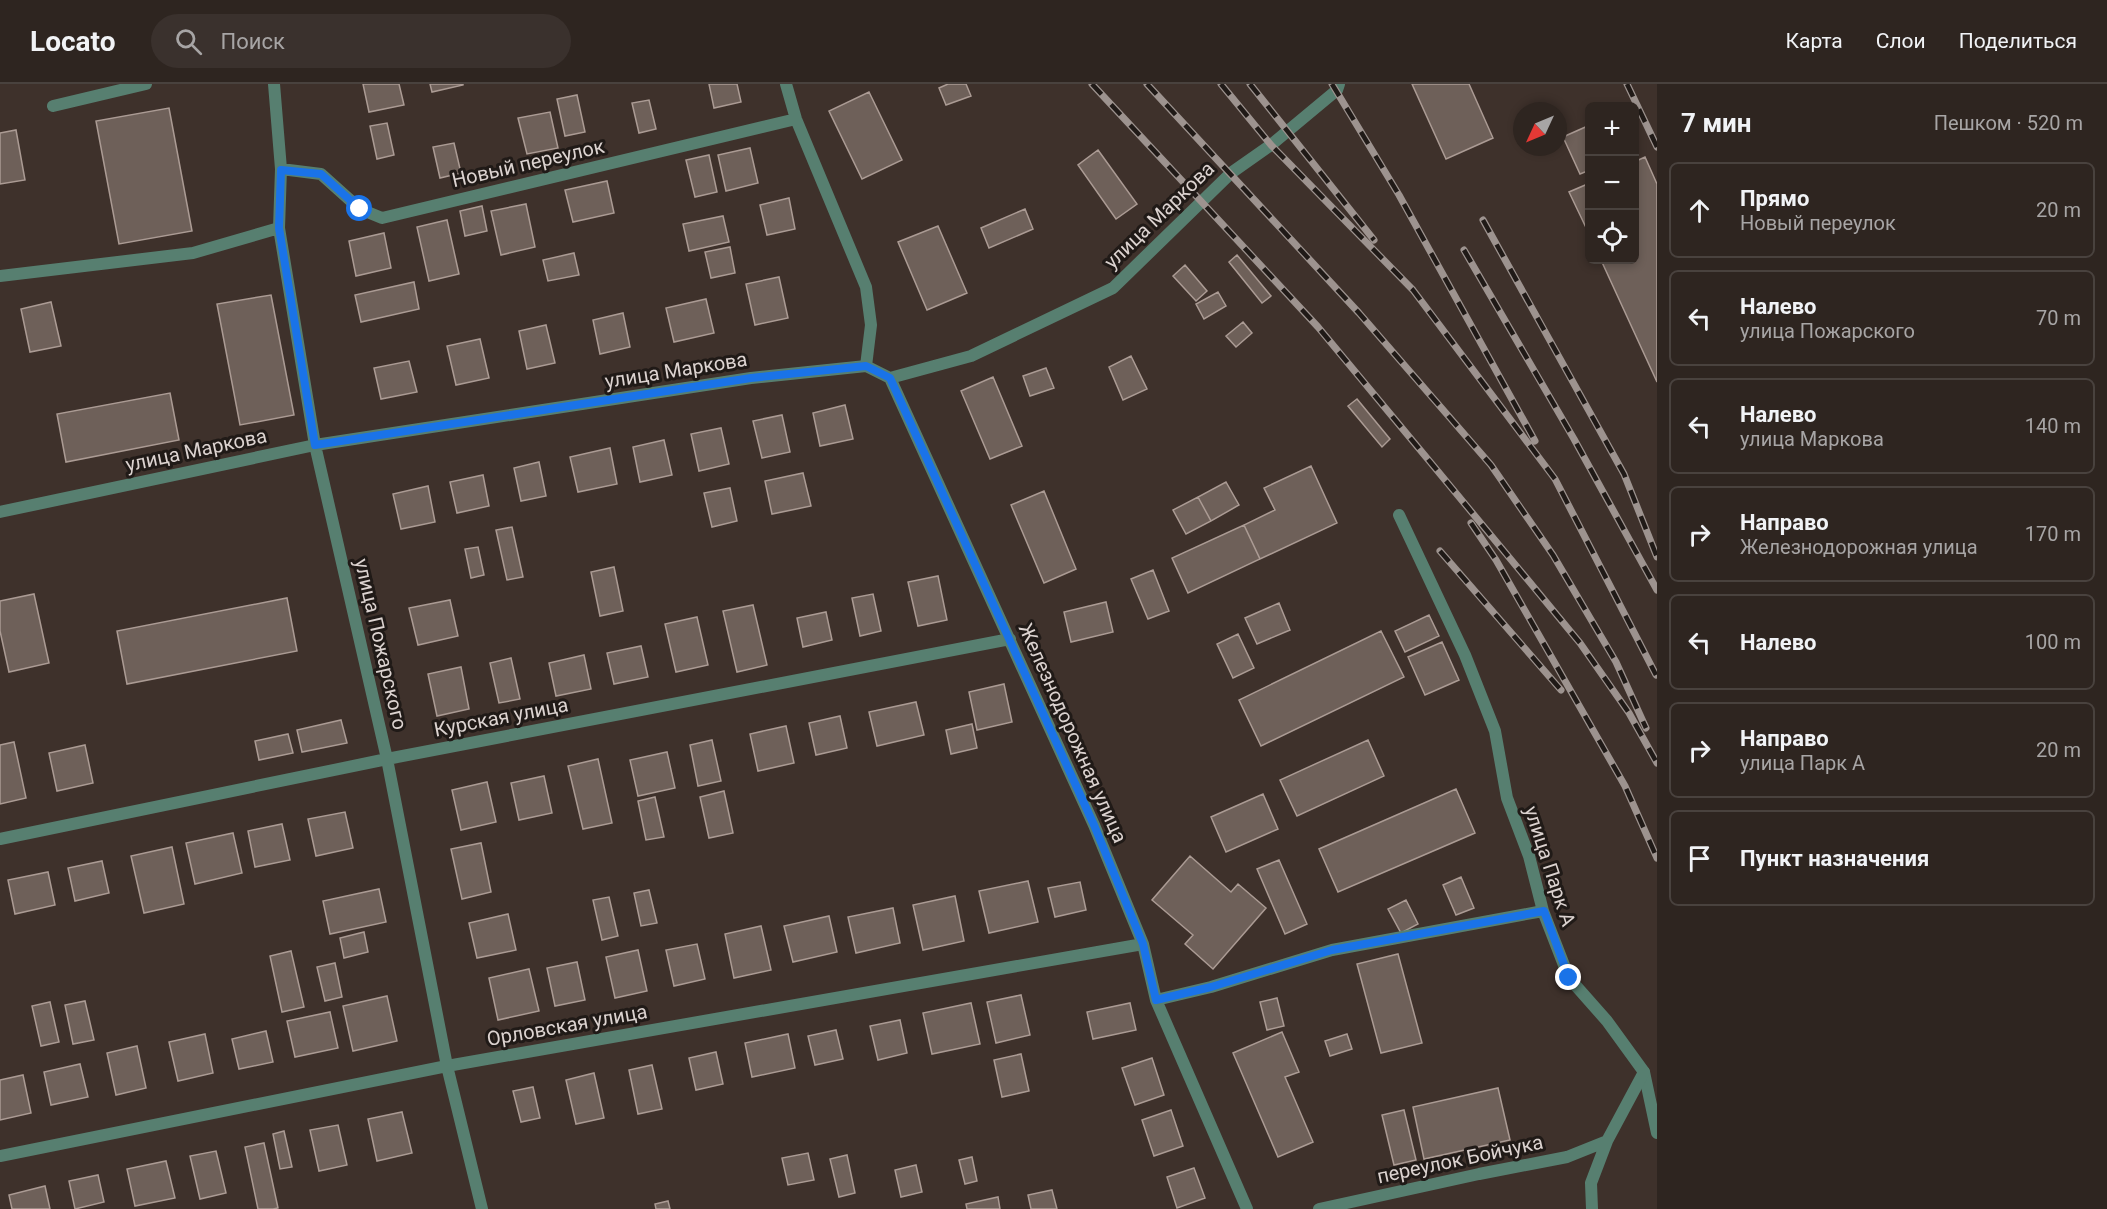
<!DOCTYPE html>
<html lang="ru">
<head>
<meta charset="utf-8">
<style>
	:root { --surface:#2e2520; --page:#3a312d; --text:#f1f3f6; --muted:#a7a5a5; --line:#49423e }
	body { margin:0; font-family:Roboto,sans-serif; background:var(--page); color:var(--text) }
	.controls { position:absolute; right:18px; top:18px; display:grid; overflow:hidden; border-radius:9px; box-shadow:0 3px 9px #0003 }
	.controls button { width:54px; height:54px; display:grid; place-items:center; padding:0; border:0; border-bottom:2px solid var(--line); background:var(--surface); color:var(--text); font:30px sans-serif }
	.compass { position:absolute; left:1513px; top:18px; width:54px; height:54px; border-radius:50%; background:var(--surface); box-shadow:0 3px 9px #0003; rotate:226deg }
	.stop { position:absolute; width:18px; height:18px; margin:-14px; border:4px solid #1a73e8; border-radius:50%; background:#fff }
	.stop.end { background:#1a73e8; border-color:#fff; box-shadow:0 2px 6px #0008 }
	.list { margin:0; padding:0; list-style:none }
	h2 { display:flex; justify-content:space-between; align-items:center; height:78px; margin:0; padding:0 24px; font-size:26px }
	h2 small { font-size:20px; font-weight:400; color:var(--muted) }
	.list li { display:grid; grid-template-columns:39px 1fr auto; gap:18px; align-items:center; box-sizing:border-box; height:96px; margin:0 12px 12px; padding:0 12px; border:2px solid var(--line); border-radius:9px }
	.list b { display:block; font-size:22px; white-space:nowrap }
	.list p { margin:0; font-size:20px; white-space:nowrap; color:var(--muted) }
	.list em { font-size:20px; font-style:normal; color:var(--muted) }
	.icon { flex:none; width:33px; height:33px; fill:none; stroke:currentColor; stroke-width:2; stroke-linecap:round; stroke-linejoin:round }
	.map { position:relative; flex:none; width:1657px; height:1125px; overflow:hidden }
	header { display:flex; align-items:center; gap:36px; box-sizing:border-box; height:84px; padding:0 30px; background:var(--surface); border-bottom:2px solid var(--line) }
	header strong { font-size:28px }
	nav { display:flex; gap:33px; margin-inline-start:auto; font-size:21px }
	.search { width:420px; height:54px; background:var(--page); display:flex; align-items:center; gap:15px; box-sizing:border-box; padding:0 21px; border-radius:33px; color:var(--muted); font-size:22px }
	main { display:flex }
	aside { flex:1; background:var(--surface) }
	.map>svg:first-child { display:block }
	.building { fill:#6e6059; stroke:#ab9b94; stroke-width:1.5 }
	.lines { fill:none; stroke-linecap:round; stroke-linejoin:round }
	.lane { stroke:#577f70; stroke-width:12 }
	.street { stroke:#577f70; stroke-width:12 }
	.rail-casing { stroke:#9d938f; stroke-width:7 }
	.rail { stroke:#201a17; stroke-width:4.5; stroke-dasharray:14; stroke-linecap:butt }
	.route { stroke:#1a73e8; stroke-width:8 }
	.labels { text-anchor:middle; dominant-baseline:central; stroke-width:6; stroke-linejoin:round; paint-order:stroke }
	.street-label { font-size:20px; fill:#dcd3d0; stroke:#201a17 }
</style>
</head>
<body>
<header>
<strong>Locato</strong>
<div class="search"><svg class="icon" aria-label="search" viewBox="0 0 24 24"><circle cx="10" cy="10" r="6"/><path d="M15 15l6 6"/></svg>Поиск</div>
<nav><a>Карта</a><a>Слои</a><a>Поделиться</a></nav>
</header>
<main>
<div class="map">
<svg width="1657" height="1125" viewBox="0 0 1657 1125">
	<rect width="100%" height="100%" fill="#3e312b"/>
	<path class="building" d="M363 0H399L404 21 369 28Z
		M430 0H463V1L432 8Z
		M709 0H737L741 18 714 24Z
		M948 0H966L971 12 946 21 939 4Z
		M1412 0H1469L1493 54 1446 75Z
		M869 8 902 76 862 95 829 27Z
		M577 11 585 48 565 52 557 15Z
		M649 16 656 45 639 49 632 19Z
		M169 24 192 147 119 160 96 37Z
		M550 28 558 64 527 70 518 34Z
		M387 39 394 71 377 75 370 42Z
		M1590 41V86L1580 90 1563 53Z
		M16 46 25 96 0 100V49Z
		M454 59 461 89 440 94 433 63Z
		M750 64 758 99 726 107 718 71Z
		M1098 66 1137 120 1116 135 1078 81Z
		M709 71 717 108 695 113 686 76Z
		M1645 73 1657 100V298L1601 176H1634V78Z
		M607 97 614 129 573 138 565 106Z
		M1590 99V152L1569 108Z
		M789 114 795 145 767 151 760 121Z
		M526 120 535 163 501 171 491 127Z
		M482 122 487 147 465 152 460 127Z
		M1025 125 1033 145 989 164 981 144Z
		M723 132 729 158 689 167 683 140Z
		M447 136 459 190 429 197 417 143Z
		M938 142 967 209 927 226 898 158Z
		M384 149 391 184 356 192 349 157Z
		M730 163 735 189 711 194 705 168Z
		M574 169 579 191 548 197 543 176Z
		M1237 171 1271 212 1262 219 1229 178Z
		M1185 181 1207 207 1196 217 1173 192Z
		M779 193 788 234 755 241 746 200Z
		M414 198 419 225 361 238 355 211Z
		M1218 208 1226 222 1204 235 1196 220Z
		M271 211 294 331 240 341 217 220Z
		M706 215 714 249 674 258 666 224Z
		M51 218 61 262 30 268 21 225Z
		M623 229 630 263 600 270 593 236Z
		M1243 238 1252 249 1236 263 1226 252Z
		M546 241 555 279 527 285 519 247Z
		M480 255 489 294 456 301 447 262Z
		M1131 272 1147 305 1123 316 1109 283Z
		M409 277 417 308 381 315 374 284Z
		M1046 284 1054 304 1030 312 1023 292Z
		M993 293 1022 362 990 375 961 307Z
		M170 309 179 356 66 378 57 330Z
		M1357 315 1390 355 1382 363 1348 322Z
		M845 321 853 355 820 362 813 329Z
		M782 331 790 368 762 374 753 337Z
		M721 344 729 380 699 387 691 350Z
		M664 356 672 391 640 398 633 363Z
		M610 364 617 400 578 408 570 373Z
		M539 378 546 412 521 417 514 384Z
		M1311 382 1337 439 1260 475 1244 441 1275 426 1264 404Z
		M803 389 811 422 772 430 765 397Z
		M483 391 489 422 457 429 450 398Z
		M1226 398 1239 421 1211 437 1198 413Z
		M428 402 435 438 401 445 393 410Z
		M730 404 737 437 712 443 704 409Z
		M1044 407 1076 485 1044 499 1011 421Z
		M1198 413 1211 437 1186 450 1173 426Z
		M1244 441 1260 475 1188 509 1172 474Z
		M512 443 523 493 507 496 496 446Z
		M478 463 484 491 471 494 465 465Z
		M614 483 623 527 600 532 591 488Z
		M1153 486 1169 527 1148 535 1131 495Z
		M938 492 947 536 918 542 908 498Z
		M34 510 49 579 9 588 0 547V517Z
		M873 510 881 547 860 552 852 514Z
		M287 514 297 567 127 600 117 547Z
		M450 516 458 552 418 561 409 524Z
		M1106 518 1113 548 1071 558 1064 528Z
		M1279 519 1290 546 1257 560 1245 534Z
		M753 521 767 581 737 588 723 527Z
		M826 528 832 556 803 563 797 534Z
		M1429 531 1439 552 1405 568 1395 547Z
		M697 533 708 581 676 588 665 540Z
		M1381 547 1404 593 1261 662 1239 616Z
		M1238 550 1254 584 1233 594 1217 560Z
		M1442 558 1459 596 1425 611 1408 573Z
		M641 562 648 593 614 600 607 569Z
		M584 571 591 605 556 612 549 579Z
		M511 574 520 615 499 619 490 579Z
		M461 583 469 625 437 632 428 590Z
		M1004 600 1012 638 977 646 969 608Z
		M916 618 924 651 877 662 869 628Z
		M840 632 847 664 816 671 809 639Z
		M341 636 347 659 302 668 297 646Z
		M972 640 977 664 951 670 946 646Z
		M786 642 794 679 758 687 750 650Z
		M288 650 293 669 259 676 255 657Z
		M712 656 721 697 698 702 690 661Z
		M1368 656 1384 692 1297 732 1280 696Z
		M14 658 26 714 0 720V661Z
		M85 661 93 699 57 707 49 669Z
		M667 668 675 704 638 712 630 676Z
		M598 675 612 739 583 745 568 682Z
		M544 692 552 729 519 736 511 699Z
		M487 698 496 738 461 746 452 706Z
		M1456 705 1475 749 1338 808 1319 765Z
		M724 707 733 749 709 754 700 713Z
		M1263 710 1278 745 1226 768 1211 733Z
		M655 713 664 753 646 756 638 717Z
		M345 728 353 764 316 772 308 735Z
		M282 740 290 776 255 783 248 747Z
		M233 749 242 789 195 800 186 759Z
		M481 759 491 808 462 815 451 765Z
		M172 763 184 820 144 829 131 772Z
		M1190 772 1231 808 1238 800 1266 824 1213 885 1185 860 1193 851 1152 816Z
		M1279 776 1307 840 1285 850 1257 785Z
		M102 777 109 809 75 817 68 784Z
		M48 788 55 821 15 830 8 796Z
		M1461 793 1474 824 1456 831 1443 801Z
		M1028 797 1038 838 989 849 979 807Z
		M1080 798 1086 826 1055 833 1048 804Z
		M379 805 386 838 330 850 323 817Z
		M649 806 657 839 641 842 634 809Z
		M955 812 964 857 923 866 913 821Z
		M609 813 618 852 602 856 593 816Z
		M1406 816 1418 840 1401 849 1388 825Z
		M893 824 900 859 856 869 848 833Z
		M508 830 516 866 477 874 469 839Z
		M829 832 837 868 793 878 784 842Z
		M761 842 771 886 734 894 725 850Z
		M364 848 368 868 344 874 340 854Z
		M697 860 705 895 674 902 666 866Z
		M638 866 647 907 615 914 606 873Z
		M291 867 304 923 282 928 270 872Z
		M1398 870 1422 959 1381 969 1357 880Z
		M577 878 585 916 555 922 547 884Z
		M335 879 342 913 325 917 317 883Z
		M529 885 539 927 498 936 489 894Z
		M1021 911 1030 951 996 959 987 918Z
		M387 912 397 957 353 967 343 922Z
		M1277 914 1284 942 1267 946 1260 918Z
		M85 917 94 956 73 960 65 921Z
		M50 918 59 958 41 962 32 922Z
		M971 919 980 960 932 970 923 929Z
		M1130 919 1136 946 1093 955 1087 928Z
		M330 928 338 964 295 973 287 937Z
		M900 936 907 969 878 976 870 942Z
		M836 946 843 975 815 981 808 952Z
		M266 947 273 978 239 985 232 955Z
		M1282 948 1299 988 1285 993 1313 1058 1278 1073 1233 969Z
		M205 950 213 989 178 997 169 958Z
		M788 950 795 984 752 993 745 959Z
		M1347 950 1352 965 1330 972 1325 957Z
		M137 962 146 1004 116 1011 107 969Z
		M716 968 723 1000 696 1006 689 974Z
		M1021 970 1029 1007 1002 1013 994 976Z
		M1152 974 1164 1011 1135 1021 1122 984Z
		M80 980 88 1013 51 1021 44 988Z
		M652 981 662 1025 638 1030 629 986Z
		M594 989 604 1034 576 1040 566 996Z
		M23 991 31 1029 0 1036V996Z
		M533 1003 540 1034 521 1038 513 1007Z
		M1498 1004 1510 1056 1424 1075 1413 1023Z
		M1171 1026 1183 1062 1154 1072 1142 1036Z
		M1404 1026 1416 1076 1394 1081 1382 1031Z
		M402 1028 412 1069 377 1077 368 1035Z
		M338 1041 347 1081 319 1087 310 1046Z
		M284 1047 292 1083 280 1085 273 1050Z
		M264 1059 278 1124 273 1125H258L245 1063Z
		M216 1067 226 1109 200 1115 190 1072Z
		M808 1069 814 1096 788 1101 782 1074Z
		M847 1071 855 1109 839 1113 830 1075Z
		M972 1073 977 1097 965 1100 959 1076Z
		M166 1077 175 1114 135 1122 127 1085Z
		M916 1081 922 1108 901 1113 895 1086Z
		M1194 1084 1205 1114 1177 1124 1167 1093Z
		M98 1091 104 1118 75 1125 69 1097Z
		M45 1102 50 1125H12L9 1111Z
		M1052 1106 1057 1125H1031L1028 1111Z
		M998 1113 1000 1125H967L966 1120Z
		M668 1117 670 1125H656L655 1120Z"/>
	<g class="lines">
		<path class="lane" d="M1644 988 1657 1049"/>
		<path class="street" d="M274 0 281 85 279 144 315 361 387 675 447 982 482 1125
			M786 0 796 35 866 203 871 241 866 282
			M53 22 146 0
			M281 85 321 90 360 125 382 134 796 35
			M0 192 193 169 279 144
			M890 294 1094 741 1143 860 1156 916 1247 1125
			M0 428 315 361 751 294 866 282 890 294 971 272 1113 204 1231 89 1271 61 1337 6 1339 0
			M1399 431 1465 571 1495 647 1507 714 1529 772 1543 827 1569 894 1607 937 1644 988 1607 1057 1591 1099 1592 1125
			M0 755 387 675 1010 555
			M1156 916 1211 903 1332 866 1543 827
			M0 1072 447 982 1143 860
			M1319 1125 1479 1090 1567 1073 1607 1057"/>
		<defs>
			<path id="rail" d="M1092 0 1318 243 1431 379 1580 559 1629 629 1657 679
				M1147 0 1359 229 1491 381 1553 471 1616 578 1646 644
				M1221 0 1271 61 1413 206 1555 395 1656 591
				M1250 0 1374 156
				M1332 0 1399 111 1535 357
				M1627 0 1657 63
				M1483 136 1624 390 1657 473
				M1464 166 1574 355 1657 506
				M1471 439 1496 476 1625 702 1657 774
				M1440 467 1561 606"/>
		</defs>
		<use href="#rail" class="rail-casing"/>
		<use href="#rail" class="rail"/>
	</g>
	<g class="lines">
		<path class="route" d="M360 125 321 90 281 86 279 144 315 361 751 294 866 282 890 294 1094 741 1143 860 1156 916 1211 903 1332 866 1544 827 1569 894"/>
	</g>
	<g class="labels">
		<g class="street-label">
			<text transform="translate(528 79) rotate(-13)">Новый переулок</text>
			<text transform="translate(1159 131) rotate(-44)">улица Маркова</text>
			<text transform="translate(676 286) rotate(-9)">улица Маркова</text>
			<text transform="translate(196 366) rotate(-12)">улица Маркова</text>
			<text transform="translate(381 560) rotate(77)">улица Пожарского</text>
			<text transform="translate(501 633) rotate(-11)">Курская улица</text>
			<text transform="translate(1073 649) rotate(66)">Железнодорожная улица</text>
			<text transform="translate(1550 782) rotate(72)">улица Парк А</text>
			<text transform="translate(567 941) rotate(-10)">Орловская улица</text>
			<text transform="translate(1460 1075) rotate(-12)">переулок Бойчука</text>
		</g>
	</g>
</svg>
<div class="controls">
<button>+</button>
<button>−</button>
<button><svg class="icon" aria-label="locate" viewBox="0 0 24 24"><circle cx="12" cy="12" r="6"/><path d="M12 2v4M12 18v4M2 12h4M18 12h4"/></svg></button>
</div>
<svg class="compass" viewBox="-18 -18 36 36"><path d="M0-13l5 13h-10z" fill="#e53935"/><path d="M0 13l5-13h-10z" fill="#a7a5a5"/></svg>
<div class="stop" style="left:360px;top:125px"></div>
<div class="stop end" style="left:1569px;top:894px"></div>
</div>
<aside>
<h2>7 мин<small>Пешком · 520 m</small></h2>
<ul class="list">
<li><svg class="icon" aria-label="ahead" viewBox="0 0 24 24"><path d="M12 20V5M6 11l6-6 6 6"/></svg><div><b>Прямо</b><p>Новый переулок</p></div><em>20 m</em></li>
<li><svg class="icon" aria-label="left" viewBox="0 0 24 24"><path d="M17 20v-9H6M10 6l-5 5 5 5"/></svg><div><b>Налево</b><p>улица Пожарского</p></div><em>70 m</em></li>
<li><svg class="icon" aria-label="left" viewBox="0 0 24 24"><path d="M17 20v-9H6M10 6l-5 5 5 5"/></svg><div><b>Налево</b><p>улица Маркова</p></div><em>140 m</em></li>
<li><svg class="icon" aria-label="right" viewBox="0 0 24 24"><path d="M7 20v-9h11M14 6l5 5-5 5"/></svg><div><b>Направо</b><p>Железнодорожная улица</p></div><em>170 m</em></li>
<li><svg class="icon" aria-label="left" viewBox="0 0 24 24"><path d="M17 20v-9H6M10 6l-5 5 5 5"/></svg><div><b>Налево</b></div><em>100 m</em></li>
<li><svg class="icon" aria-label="right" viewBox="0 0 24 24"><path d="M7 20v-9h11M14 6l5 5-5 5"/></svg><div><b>Направо</b><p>улица Парк А</p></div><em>20 m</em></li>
<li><svg class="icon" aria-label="arrive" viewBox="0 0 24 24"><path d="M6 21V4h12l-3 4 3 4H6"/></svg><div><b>Пункт назначения</b></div></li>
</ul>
</aside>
</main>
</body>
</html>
